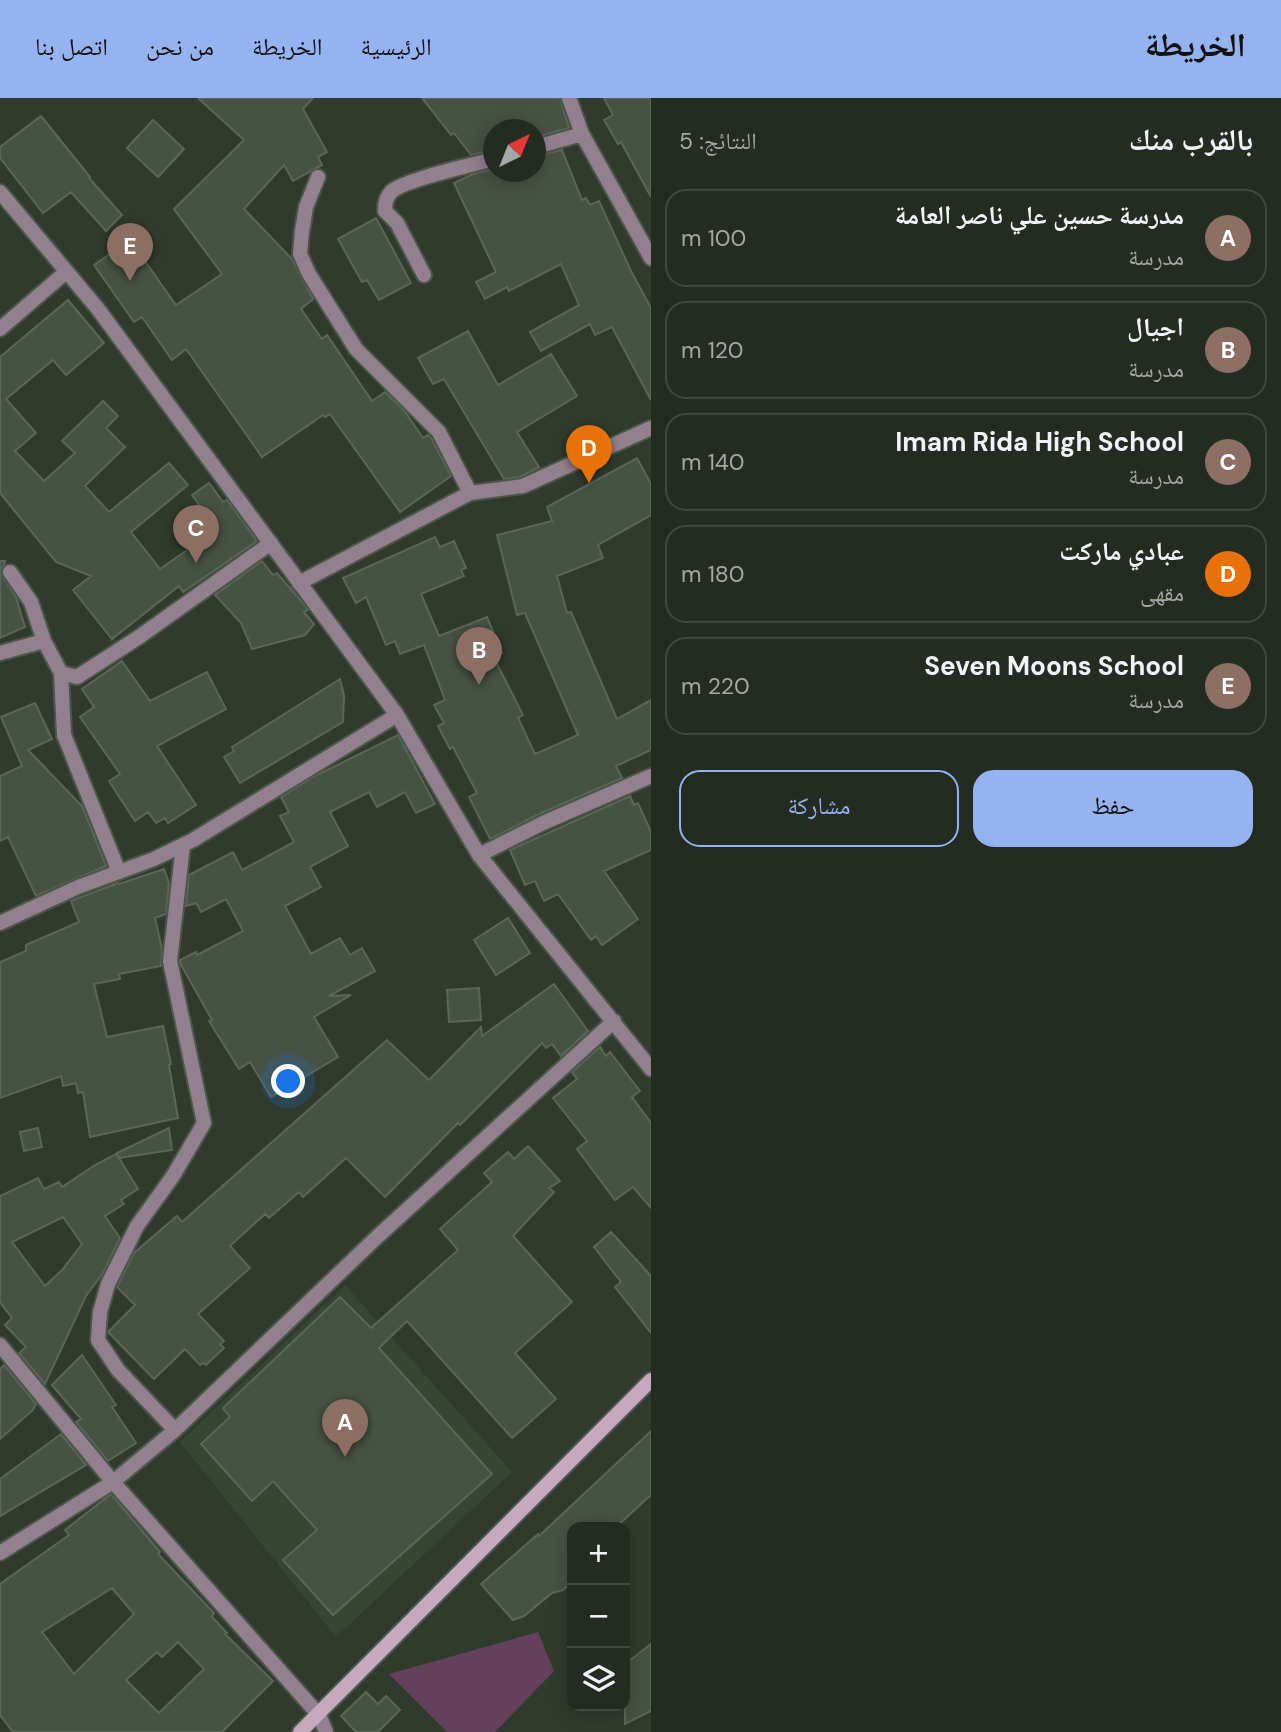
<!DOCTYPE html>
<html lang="ar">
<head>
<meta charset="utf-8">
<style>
	:root { --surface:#242c22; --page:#2c342a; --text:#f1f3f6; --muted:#a3a7a5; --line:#414840; --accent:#95b2f1 }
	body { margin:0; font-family:"DM Sans","Noto Naskh Arabic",sans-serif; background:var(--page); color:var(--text); direction:rtl }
	.controls { position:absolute; right:21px; bottom:21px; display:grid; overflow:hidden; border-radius:14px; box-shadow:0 4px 18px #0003 }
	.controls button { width:63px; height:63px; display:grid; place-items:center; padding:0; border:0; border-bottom:2px solid var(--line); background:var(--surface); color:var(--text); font:35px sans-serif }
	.compass { position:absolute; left:483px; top:21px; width:63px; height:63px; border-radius:50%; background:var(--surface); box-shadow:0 4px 18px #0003; rotate:43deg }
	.you { position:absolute; left:289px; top:984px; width:24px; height:24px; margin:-18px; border:5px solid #fff; border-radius:50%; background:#1a73e8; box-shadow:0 0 0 10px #1a73e833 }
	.badge { display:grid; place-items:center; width:46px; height:46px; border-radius:50%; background:var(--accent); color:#fff; font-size:23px; font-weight:700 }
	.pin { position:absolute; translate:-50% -58px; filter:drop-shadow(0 2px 4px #0008) }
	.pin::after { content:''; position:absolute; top:37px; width:24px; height:21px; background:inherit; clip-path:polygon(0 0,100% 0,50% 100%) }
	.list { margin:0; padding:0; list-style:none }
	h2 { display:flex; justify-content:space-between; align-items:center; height:91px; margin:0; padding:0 28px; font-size:30px }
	h2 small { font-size:23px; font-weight:400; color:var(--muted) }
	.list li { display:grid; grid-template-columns:46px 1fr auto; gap:21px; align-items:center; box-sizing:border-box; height:98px; margin:0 14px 14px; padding:0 14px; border:2px solid var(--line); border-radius:21px }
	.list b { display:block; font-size:26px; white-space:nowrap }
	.list p { margin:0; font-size:23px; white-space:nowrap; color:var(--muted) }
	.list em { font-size:23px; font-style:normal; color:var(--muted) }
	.actions { display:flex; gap:14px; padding:21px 28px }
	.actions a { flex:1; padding:16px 0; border:2px solid var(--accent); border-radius:21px; text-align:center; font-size:24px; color:var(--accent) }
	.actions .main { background:var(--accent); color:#111 }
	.icon { flex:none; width:38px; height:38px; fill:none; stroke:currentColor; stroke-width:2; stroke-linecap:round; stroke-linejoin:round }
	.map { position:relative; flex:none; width:651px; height:1634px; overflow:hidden; direction:ltr }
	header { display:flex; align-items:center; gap:42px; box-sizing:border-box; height:98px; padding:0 35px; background:var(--accent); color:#111 }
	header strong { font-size:33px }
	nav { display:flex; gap:38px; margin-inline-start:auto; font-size:24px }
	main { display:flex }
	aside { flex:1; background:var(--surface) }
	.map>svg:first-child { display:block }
	.built { fill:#364633 }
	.green { fill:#65405d }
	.building { fill:#465243; stroke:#5a6657; stroke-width:2; fill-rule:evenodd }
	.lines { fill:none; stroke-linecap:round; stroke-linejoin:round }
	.street-casing { stroke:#4c574a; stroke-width:18 }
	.secondary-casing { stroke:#4c574a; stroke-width:18 }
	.street { stroke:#93808e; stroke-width:14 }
	.secondary { stroke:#c7a9bf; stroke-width:14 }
</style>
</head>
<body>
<header>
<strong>الخريطة</strong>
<nav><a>الرئيسية</a><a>الخريطة</a><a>من نحن</a><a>اتصل بنا</a></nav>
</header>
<main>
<aside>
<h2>بالقرب منك<small>النتائج: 5</small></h2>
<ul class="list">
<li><span class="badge" style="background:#8d6e63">A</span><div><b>مدرسة حسين علي ناصر العامة</b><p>مدرسة</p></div><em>100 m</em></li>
<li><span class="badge" style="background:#8d6e63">B</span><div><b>اجيال</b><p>مدرسة</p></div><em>120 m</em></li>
<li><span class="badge" style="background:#8d6e63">C</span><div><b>Imam Rida High School</b><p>مدرسة</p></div><em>140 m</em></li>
<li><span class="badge" style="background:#e8710a">D</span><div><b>عبادي ماركت</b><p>مقهى</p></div><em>180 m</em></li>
<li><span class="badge" style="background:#8d6e63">E</span><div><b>Seven Moons School</b><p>مدرسة</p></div><em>220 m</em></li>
</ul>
<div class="actions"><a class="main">حفظ</a><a>مشاركة</a></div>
</aside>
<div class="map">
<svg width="651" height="1634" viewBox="0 0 651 1634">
	<rect width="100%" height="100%" fill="#303b2d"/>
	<path class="built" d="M345 1187 512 1374 336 1539 180 1344Z"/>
	<path class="green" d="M538 1534 554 1573 495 1634H447L389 1576Z"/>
	<path class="building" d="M198 0H313L303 11 327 54 318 59 322 67 293 83 284 67 244 111 292 161 313 201 301 211 322 241 327 237 372 303 385 294 403 311 423 340 428 337 431 340 451 378 400 414 330 316 325 319 323 317 262 359 186 251 172 262 142 219 134 224 94 167 123 147 131 154 135 149 176 207 222 176 174 111 244 42Z
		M422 0H560L569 30 536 39V32H494V52L471 57 454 35 451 37Z
		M604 0H651V99L621 44 618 46 604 22 613 17Z
		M41 18 90 79 89 80 122 117 106 133 71 94 43 115 0 60V49Z
		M153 22 184 51 158 79 127 50Z
		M562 52 582 102 586 100 590 107 599 103 631 173 651 210V302L612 229 595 237 590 226 541 253 530 234 579 207 561 166 509 193 507 189 485 201 476 184 496 174 454 85 473 76 494 71V74H536V58Z
		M376 120 411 185 379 202 367 182 362 184 338 141Z
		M68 202 104 245 66 277 53 262 6 301 36 335 15 353 44 383 75 355 62 343 103 303 118 318 106 330 125 349 85 388 109 414 169 365 188 387 131 434 160 471 217 431 192 397 209 385 223 404 227 402 257 443 183 494 179 488 112 541 73 492 91 478 56 464 0 395V259Z
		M468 233 498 287 551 256 577 298 517 334 539 369 520 379 504 381 444 281 433 286 418 260Z
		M637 360 651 386V417L598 447 603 460 557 478 567 515 571 514 617 621 651 602V652L616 668 622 680 539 716 490 741 469 699 477 695 453 649 450 651 438 628 444 625 434 607 445 602 424 547 400 556 395 543 386 547 366 499 356 505 343 480 435 439 440 449 454 443 466 470 461 472 464 478 421 496 439 538 487 519 502 555 493 558 523 617 518 620 535 656 540 654 578 637 525 515 517 517 497 437 552 423 547 409Z
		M0 463H5L1 476 16 499 25 529 0 540Z
		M262 463 273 477 277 475 303 505 308 512 304 514 314 526 305 537 252 551 241 525 215 497Z
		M122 563 150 603 207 574 226 611 157 648 196 707 168 725 165 720 156 725 148 714 135 723 109 683 120 676 80 619 94 609 82 591Z
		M340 581 344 598 343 624 240 685 224 659 234 653 232 649Z
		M35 605 52 641 28 652 82 708 106 768 36 798 8 739 0 743V678L22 668 1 619Z
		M398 637 435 706 416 715 405 694 377 709 369 694 330 714 348 748 310 769 321 789 285 808 311 856 340 840 350 857 362 850 375 873 329 898 351 897 314 919 338 959 271 999 250 964 239 971 209 923 212 922 180 865V862L196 854 197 857 243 833 226 801 201 814 196 805 186 808 189 777 233 754 242 772 294 744 280 718 289 714 281 699 313 679Z
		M630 698 634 707 638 705 651 734V752L604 773 638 821 602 847 596 838 591 842 558 796 544 803 535 783 525 787 510 752Z
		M164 771 169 785 166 816 155 820 162 851 161 868 119 876 120 881 94 886 107 939 163 928 171 966 169 967 178 1020 90 1039 83 994 78 995 76 985 63 988 61 978 0 1000V864L26 853V847L79 824 71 803 118 785 119 786Z
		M508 820 530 855 496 877 474 842Z
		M554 886 588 933 561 958 552 946 546 950 542 945 460 1027 458 1025 385 1099 346 1060 303 1099 299 1094 269 1120 265 1116 230 1148 250 1170 198 1216 224 1243 220 1246 224 1250 206 1267 203 1265 200 1267 185 1251 154 1281 108 1234 135 1207 117 1189 134 1155 177 1118 182 1124 387 942 429 982 481 929 482 938Z
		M479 890 481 922 449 924 447 892Z
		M600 949 606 958 610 954 640 993 632 999 651 1025V1110L633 1089 615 1102 577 1051 587 1043 553 1000 577 981 572 974Z
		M38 1030 42 1049 24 1053 20 1034Z
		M169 1030 172 1052 119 1060 138 1091 121 1102 124 1106 105 1118 120 1140 103 1175 86 1198 45 1286 19 1255 26 1249 5 1227 12 1220 0 1204V1098L38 1080 44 1091 59 1084 62 1089 95 1067 116 1056 119 1060 117 1055ZM63 1119 82 1146 62 1172 45 1188 12 1144Z
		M528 1048 560 1083 549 1090 554 1094 513 1138 572 1204 515 1255 556 1301 512 1340 407 1223 379 1250 492 1376 333 1517 283 1462 317 1432 273 1383 252 1403 201 1346 230 1319 223 1310 340 1199 371 1230 458 1152 440 1131 492 1084 484 1075 508 1054 514 1061Z
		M611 1134 651 1178V1235L615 1189 621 1184 594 1149Z
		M82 1257 116 1307 112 1309 136 1345 108 1363 76 1324 81 1321 52 1287Z
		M4 1267 36 1306 33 1312 0 1341V1271Z
		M651 1333V1397L616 1429H572V1484L563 1492 552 1495 524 1518 513 1522 481 1486 538 1436 539 1438Z
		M61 1336 86 1367 0 1418V1381Z
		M111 1396 160 1454 158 1456 214 1515 212 1519 227 1535 225 1536 273 1583 222 1634H13L0 1617V1486L69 1437 65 1432ZM112 1490 134 1516 74 1576 42 1534ZM178 1544 204 1571 159 1615 126 1582 157 1554 162 1559Z
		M651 1546V1613L625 1626V1566Z
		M366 1594 378 1606 386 1598 400 1612 378 1634H356L341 1618Z"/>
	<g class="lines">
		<defs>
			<path id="street" d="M569 0 582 36 651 160
				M536 49 582 36
				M318 79 306 109 302 133 300 156 309 176 356 251 439 334 470 395
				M0 94 98 211 397 617 479 757 651 971
				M424 177 397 125 385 113C385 105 386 99 392 93 407 81 472 67 494 61
				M0 231 66 174
				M299 485 470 395 523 388 651 330
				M44 543 61 575 64 637 119 774
				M0 555 44 543 31 504 10 474
				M61 575 77 579 139 539 271 445
				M479 757 543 725 651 678
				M0 825 78 789 154 761 193 742 397 617
				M0 1247 113 1384 319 1617 326 1634
				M175 1332 118 1272 98 1242 100 1214 108 1186 137 1128 173 1078 204 1025 170 863 183 747
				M0 1455 113 1384 175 1332 377 1139 614 923"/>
			<path id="secondary" d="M300 1634 651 1282"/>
		</defs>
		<use href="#street" class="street-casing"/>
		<use href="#secondary" class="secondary-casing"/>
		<use href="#street" class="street"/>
		<use href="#secondary" class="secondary"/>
	</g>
</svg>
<div class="controls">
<button>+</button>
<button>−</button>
<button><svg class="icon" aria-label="layers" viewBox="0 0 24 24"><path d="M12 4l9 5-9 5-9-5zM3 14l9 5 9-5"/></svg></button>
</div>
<svg class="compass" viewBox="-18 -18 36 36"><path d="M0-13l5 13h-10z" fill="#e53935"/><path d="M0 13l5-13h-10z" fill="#a3a7a5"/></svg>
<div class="you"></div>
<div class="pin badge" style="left:345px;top:1359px;background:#8d6e63">A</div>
<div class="pin badge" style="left:479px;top:587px;background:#8d6e63">B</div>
<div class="pin badge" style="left:196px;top:465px;background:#8d6e63">C</div>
<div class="pin badge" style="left:589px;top:385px;background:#e8710a">D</div>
<div class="pin badge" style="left:130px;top:183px;background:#8d6e63">E</div>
</div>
</main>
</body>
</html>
